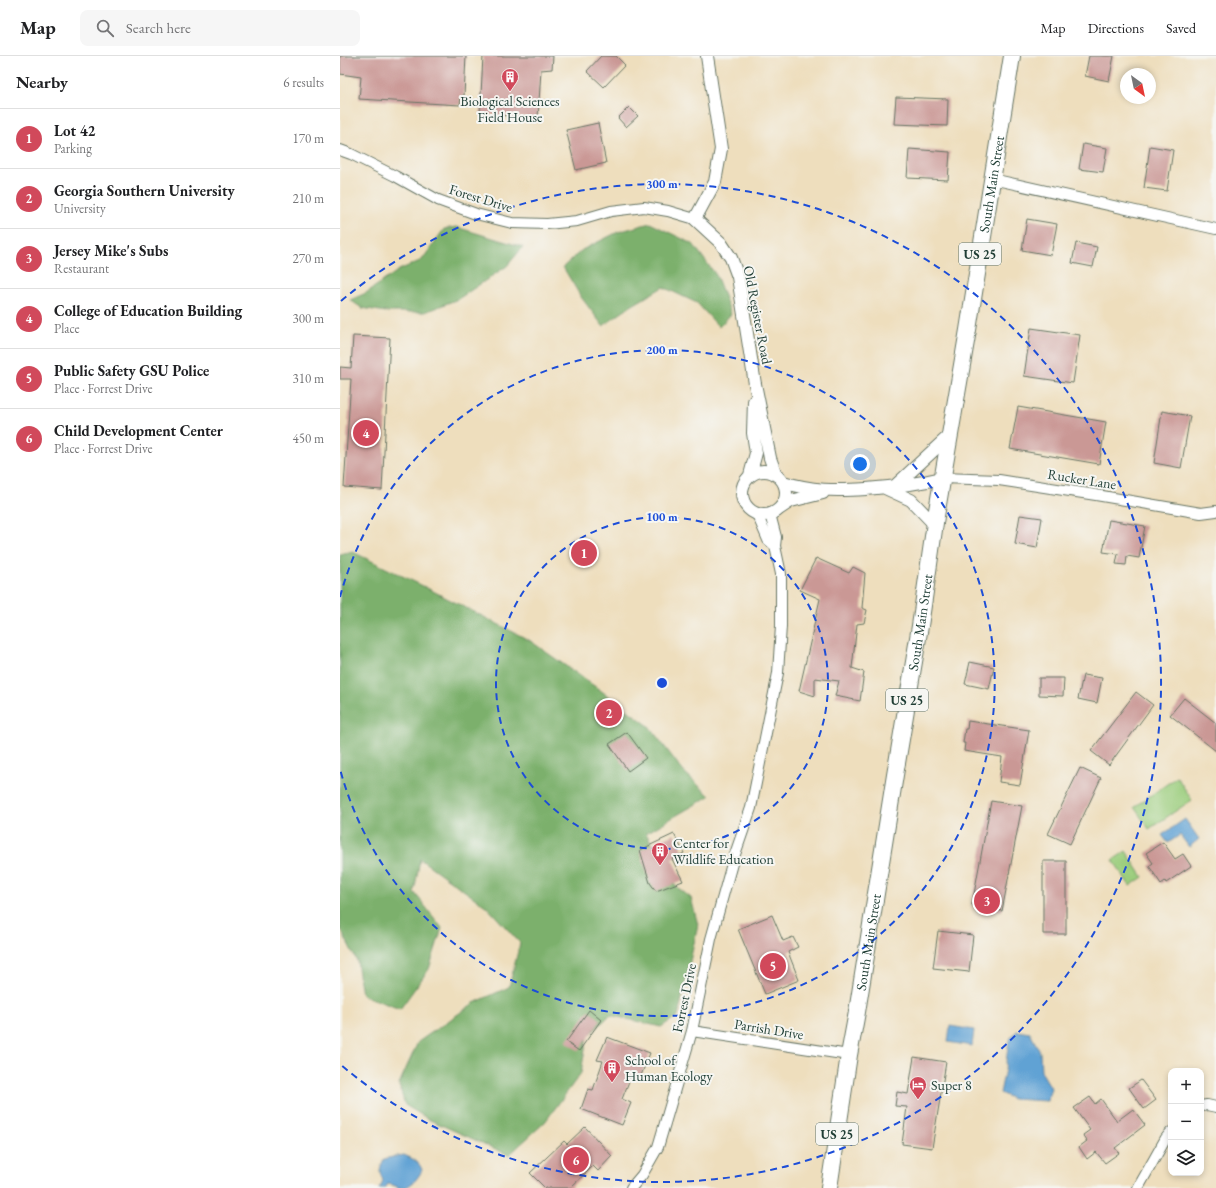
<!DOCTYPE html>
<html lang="en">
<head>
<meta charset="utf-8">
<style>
	:root { --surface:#fff; --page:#f6f6f6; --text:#202124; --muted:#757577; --line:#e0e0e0; --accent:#d1495b }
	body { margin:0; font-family:"EB Garamond",serif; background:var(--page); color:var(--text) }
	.controls { position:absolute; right:12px; bottom:12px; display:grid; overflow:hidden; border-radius:8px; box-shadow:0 2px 6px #0003 }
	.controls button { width:36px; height:36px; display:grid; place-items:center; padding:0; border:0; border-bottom:1px solid var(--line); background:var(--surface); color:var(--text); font:20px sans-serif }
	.compass { position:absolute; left:780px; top:12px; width:36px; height:36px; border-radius:50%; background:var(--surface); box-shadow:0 2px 6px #0003; rotate:147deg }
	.you { position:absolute; left:520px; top:408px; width:14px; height:14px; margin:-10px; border:3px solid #fff; border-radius:50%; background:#1a73e8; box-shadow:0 0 0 6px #1a73e833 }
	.badge { display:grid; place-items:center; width:26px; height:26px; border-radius:50%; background:var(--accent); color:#fff; font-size:13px; font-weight:700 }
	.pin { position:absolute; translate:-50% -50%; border:2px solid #fff; box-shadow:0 1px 4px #0006 }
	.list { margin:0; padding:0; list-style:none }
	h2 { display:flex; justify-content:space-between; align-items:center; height:52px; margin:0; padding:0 16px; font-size:17px }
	h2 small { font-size:13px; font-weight:400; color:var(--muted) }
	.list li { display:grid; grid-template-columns:26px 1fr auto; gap:12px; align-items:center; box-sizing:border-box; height:60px; padding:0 16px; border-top:1px solid var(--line) }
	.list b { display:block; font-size:15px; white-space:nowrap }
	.list p { margin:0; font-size:13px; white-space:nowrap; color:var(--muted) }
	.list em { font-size:13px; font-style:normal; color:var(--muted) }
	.icon { flex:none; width:22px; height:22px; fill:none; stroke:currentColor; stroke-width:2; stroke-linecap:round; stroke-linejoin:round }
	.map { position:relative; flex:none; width:876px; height:1132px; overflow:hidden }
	header { display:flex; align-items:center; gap:24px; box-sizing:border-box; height:56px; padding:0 20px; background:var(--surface); border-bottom:1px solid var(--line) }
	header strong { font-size:19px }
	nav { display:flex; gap:22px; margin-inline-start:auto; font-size:14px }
	.search { width:280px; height:36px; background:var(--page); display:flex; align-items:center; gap:10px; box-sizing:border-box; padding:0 14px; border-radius:8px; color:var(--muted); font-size:15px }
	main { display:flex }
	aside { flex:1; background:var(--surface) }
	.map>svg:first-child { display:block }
	.green { fill:#9bcd7d; stroke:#5d8558 }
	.forest { fill:#7cb06c; stroke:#4e7650 }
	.water { fill:#61a2d4; stroke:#407084 }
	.building { fill:#ca9895 }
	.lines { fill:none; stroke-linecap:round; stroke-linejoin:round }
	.minor-casing { stroke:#677564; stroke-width:12 }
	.tertiary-casing { stroke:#677564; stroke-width:14 }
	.primary-casing { stroke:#677564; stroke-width:18 }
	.minor { stroke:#fff; stroke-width:10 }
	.tertiary { stroke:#fff; stroke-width:12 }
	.primary { stroke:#fff; stroke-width:16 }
	.ring { fill:none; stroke:#1d4ed8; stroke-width:2; stroke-dasharray:7 5 }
	.labels { text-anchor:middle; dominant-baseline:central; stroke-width:4; stroke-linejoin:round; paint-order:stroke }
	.shield { fill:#f6f6f2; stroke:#60746d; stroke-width:1 }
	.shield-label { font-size:13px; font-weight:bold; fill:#1f3d34 }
	.poi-label { font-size:14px; fill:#1f3d34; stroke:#f6f6f2; text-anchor:start }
	.street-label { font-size:14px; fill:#1f3d34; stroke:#f6f6f2 }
	.centre { fill:#1d4ed8; stroke:#f6f6f2; stroke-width:2 }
	.ring-label { font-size:12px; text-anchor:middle; font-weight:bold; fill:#1d4ed8; stroke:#f6f6f2; stroke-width:4; stroke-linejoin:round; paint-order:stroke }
</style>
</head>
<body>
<header>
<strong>Map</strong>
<div class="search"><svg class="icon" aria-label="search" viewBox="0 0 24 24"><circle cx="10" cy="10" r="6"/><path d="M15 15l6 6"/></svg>Search here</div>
<nav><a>Map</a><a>Directions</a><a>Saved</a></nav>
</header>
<main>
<aside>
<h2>Nearby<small>6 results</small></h2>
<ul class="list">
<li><span class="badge">1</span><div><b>Lot 42</b><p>Parking</p></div><em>170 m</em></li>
<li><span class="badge">2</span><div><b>Georgia Southern University</b><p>University</p></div><em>210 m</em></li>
<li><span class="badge">3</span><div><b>Jersey Mike's Subs</b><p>Restaurant</p></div><em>270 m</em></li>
<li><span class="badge">4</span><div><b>College of Education Building</b><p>Place</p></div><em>300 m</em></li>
<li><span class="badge">5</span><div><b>Public Safety GSU Police</b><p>Place · Forrest Drive</p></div><em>310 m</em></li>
<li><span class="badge">6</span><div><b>Child Development Center</b><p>Place · Forrest Drive</p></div><em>450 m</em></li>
</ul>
</aside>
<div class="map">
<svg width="876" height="1132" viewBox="0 0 876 1132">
	<rect width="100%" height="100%" fill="#f6f6f2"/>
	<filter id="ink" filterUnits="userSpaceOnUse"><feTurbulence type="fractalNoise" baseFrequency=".025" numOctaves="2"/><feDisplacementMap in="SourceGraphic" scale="8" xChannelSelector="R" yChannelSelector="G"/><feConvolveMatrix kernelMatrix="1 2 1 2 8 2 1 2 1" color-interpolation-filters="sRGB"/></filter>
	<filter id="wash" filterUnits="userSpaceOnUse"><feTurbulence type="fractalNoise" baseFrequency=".012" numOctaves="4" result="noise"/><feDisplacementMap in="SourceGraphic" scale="16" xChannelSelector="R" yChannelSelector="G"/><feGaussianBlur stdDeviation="0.9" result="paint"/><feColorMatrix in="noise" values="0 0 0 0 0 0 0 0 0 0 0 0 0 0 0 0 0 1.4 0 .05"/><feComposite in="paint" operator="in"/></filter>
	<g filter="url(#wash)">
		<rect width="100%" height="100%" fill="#eedebd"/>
		<path class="green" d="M837 721 852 744 809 773 794 751Z
			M786 795 803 821 790 830 773 804Z"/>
		<path class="forest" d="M310 167 353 188 376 219 391 258 379 271 357 247 323 231 291 250 263 270 241 241 223 211 242 194 278 176Z
			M116 171 183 191 167 210 118 243 85 256H46L22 252 10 244 26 237 59 214 82 204 104 173Z
			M13 496 85 531 189 584 260 634 309 670 343 715 370 740 306 777 332 827 351 842 358 869 338 960 321 971 270 959 247 981 241 1017 205 1066 169 1099 90 1064 65 1049 59 1028 78 986 134 947 169 931 180 887 147 851 80 803 74 836 102 872 89 913 60 953 22 939 17 905 0 872V760L1 758 0 757V499Z"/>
		<path class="water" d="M845 763 859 783 849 791 840 779 828 787 822 779Z
			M610 970 634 974 632 990 608 986Z
			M677 975 690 977 700 996 701 1015 711 1032 707 1045 673 1043 660 1037 665 1013 669 984Z
			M64 1099C73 1103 79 1105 82 1114 79 1121 71 1132 60 1132 56 1131 53 1128 48 1128L45 1132H38L41 1130 43 1124C38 1115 40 1112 44 1103L57 1100Z"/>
		<g id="blocks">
			<path class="building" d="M0 0H126L124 40H121L120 49 19 43 21 21 0 18Z
				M143 0H213L212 13 201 14 198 62 140 58Z
				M261 0H276L285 9 264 31 247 15Z
				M749 0H774L769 25 745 20Z
				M556 41 608 43 607 70 554 68Z
				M289 51 298 60 286 71 278 62Z
				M258 67 266 107 236 114 226 74Z
				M743 88 767 92 763 116 739 113Z
				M810 90 833 94 827 135 804 132Z
				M569 93 610 96 608 124 567 122Z
				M687 163 717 168 711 199 682 194Z
				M736 187 757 191 753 211 732 207Z
				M691 272 740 279 733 327 684 320Z
				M13 280 50 282 42 434 4 431 11 323H0V311L11 312Z
				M678 351 766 366 759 408 670 393Z
				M822 355 850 360 841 412 814 407Z
				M680 459 702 462 697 492 675 488Z
				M769 464 805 470 799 502 787 500 786 509 776 508 778 498 763 496Z
				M476 502 509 517 513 511 525 517 522 552 527 554 524 567 517 568 512 612 524 616 520 645 495 640 499 625 475 622V640L459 635 480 543 460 534Z
				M630 606 654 611 649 633 625 628Z
				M743 619 762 622 757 647 738 643Z
				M699 622H724L723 640 699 639Z
				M796 636 813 649 769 709 751 695Z
				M844 642 876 667V695L830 659Z
				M628 665 689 674 680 729 659 726 662 701 624 695 625 687H623L625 673H627Z
				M287 676 306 702 288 715 269 688Z
				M740 712 761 722 730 788 708 778Z
				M651 745 682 750 662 855 632 849Z
				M334 778 344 797 332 803 343 825 316 835 310 827 300 794Z
				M823 786 835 803 843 798 851 810 826 827 825 825 821 828 809 810 813 807 806 797Z
				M703 805H726V878H703Z
				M432 859 443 885 453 881 458 891 448 896 459 924 425 938 398 873Z
				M598 875 633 879 629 916 593 912Z
				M249 954 261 964 239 995 226 986Z
				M267 981 310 997 300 1022 292 1018 282 1043 291 1047 282 1069 241 1053 248 1033 253 1034 263 1005 257 1004Z
				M574 1001 606 1006 592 1092 562 1088 567 1051 555 1050 557 1036 568 1038Z
				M801 1024 816 1044 804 1053 789 1032Z
				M750 1041 755 1048 761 1043 777 1065 793 1053 805 1069 775 1092 779 1097 765 1107 756 1096 747 1103 739 1091 747 1085 743 1079 750 1074 734 1052Z
				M245 1071 272 1100 258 1115 253 1110 230 1132H205L190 1117 224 1085 227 1088Z"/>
		</g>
	</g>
	<g filter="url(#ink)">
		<use href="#blocks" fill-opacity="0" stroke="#677564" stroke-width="1"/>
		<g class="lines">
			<defs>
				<path id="minor" d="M0 94 11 98 55 120 98 144 136 158 172 167 207 168 237 165 271 155 304 151 328 155 355 163
					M652 123 876 173
					M602 422 659 424 756 439 861 457 876 455
					M417 458 428 484 435 490
					M352 975 509 999
					M861 1050 867 1049 876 1051
					M291 1132 302 1119 318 1091 352 975 371 883 393 804 411 752 438 617 441 570V518L435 490 436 481 430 458
					M798 1132 826 1082 831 1076"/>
				<path id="tertiary" d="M367 0 381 93 375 126 355 163 381 187 391 202 398 221 415 328 430 402 436 419
					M402 437a22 22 0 1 1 44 0a22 22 0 1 1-44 0Z
					M410 419 416 397 413 377 414 345
					M443 426C472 435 495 435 526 433 552 431 577 428 602 422
					M554 431 610 379
					M545 432 571 444 595 469
					M439 453 451 445 483 437"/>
				<g id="primary">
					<path id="s1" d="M489 1132 509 999 517 956 555 719 580 570 596 460 628 274 672 0"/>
				</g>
			</defs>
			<use href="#minor" class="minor-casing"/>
			<use href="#tertiary" class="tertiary-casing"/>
			<use href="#primary" class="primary-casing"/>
			<use href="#minor" class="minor"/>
			<use href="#tertiary" class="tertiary"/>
			<use href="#primary" class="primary"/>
		</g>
	</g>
	<g class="ring">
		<circle cx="322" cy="627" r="166"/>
		<path d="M0 541A333 333 0 1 1 0 713"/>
		<path d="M1 245A499 499 0 1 1 1 1009"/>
	</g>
	<defs>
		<symbol id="building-pin" viewBox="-11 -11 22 30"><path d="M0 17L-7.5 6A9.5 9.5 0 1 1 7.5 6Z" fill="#d1495b" stroke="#f6f6f2"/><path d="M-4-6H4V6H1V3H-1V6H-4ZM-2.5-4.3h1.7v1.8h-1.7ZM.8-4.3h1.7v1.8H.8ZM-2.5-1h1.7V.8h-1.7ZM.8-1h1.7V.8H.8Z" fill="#fff"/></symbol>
		<symbol id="hotel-pin" viewBox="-11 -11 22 30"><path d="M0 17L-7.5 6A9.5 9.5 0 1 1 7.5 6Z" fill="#d1495b" stroke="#f6f6f2"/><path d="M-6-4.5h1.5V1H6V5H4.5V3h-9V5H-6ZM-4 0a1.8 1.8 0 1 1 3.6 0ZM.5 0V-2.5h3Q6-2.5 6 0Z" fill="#fff"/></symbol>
	</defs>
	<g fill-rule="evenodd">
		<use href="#building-pin" x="160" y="11" width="20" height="27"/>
		<use href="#building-pin" x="310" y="785" width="20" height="27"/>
		<use href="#building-pin" x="262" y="1002" width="20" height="27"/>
		<use href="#hotel-pin" x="568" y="1019" width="20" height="27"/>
	</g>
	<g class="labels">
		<g class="shield">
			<rect x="619" y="187" width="42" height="22" rx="3"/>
			<rect x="546" y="633" width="42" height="22" rx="3"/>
			<rect x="476" y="1067" width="42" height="22" rx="3"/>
		</g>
		<g class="shield-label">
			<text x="640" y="198">US 25</text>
			<text x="567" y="644">US 25</text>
			<text x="497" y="1078">US 25</text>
		</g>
		<g class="poi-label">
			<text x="170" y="45" text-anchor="middle">Biological Sciences<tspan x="170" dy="16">Field House</tspan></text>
			<text x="333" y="787">Center for<tspan x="333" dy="16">Wildlife Education</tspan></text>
			<text x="285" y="1004">School of<tspan x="285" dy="16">Human Ecology</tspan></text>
			<text x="591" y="1029">Super 8</text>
		</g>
		<g class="street-label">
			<text stroke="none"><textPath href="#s1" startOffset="1017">South Main Street</textPath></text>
			<text transform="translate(141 142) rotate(17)">Forest Drive</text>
			<text transform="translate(418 259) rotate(79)">Old Register Road</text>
			<text transform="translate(742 423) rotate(9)">Rucker Lane</text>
			<text stroke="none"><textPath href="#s1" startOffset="573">South Main Street</textPath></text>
			<text stroke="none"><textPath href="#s1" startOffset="249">South Main Street</textPath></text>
			<text transform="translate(344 942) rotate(-78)">Forrest Drive</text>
			<text transform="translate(429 973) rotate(9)">Parrish Drive</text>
		</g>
	</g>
	<circle cx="322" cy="627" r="6" class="centre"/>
	<g class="ring-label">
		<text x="322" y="132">300 m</text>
		<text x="322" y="298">200 m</text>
		<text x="322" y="465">100 m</text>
	</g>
</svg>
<div class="controls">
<button>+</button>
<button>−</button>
<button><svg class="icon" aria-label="layers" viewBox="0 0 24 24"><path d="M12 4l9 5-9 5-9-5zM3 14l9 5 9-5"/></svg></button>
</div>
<svg class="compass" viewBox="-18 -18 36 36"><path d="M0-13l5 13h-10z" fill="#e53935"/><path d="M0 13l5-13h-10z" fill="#757577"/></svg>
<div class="you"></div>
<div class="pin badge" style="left:244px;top:497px">1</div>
<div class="pin badge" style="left:269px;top:657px">2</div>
<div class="pin badge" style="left:647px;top:845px">3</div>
<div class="pin badge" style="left:26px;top:377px">4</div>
<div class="pin badge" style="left:433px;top:910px">5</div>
<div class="pin badge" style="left:236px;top:1104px">6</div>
</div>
</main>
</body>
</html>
